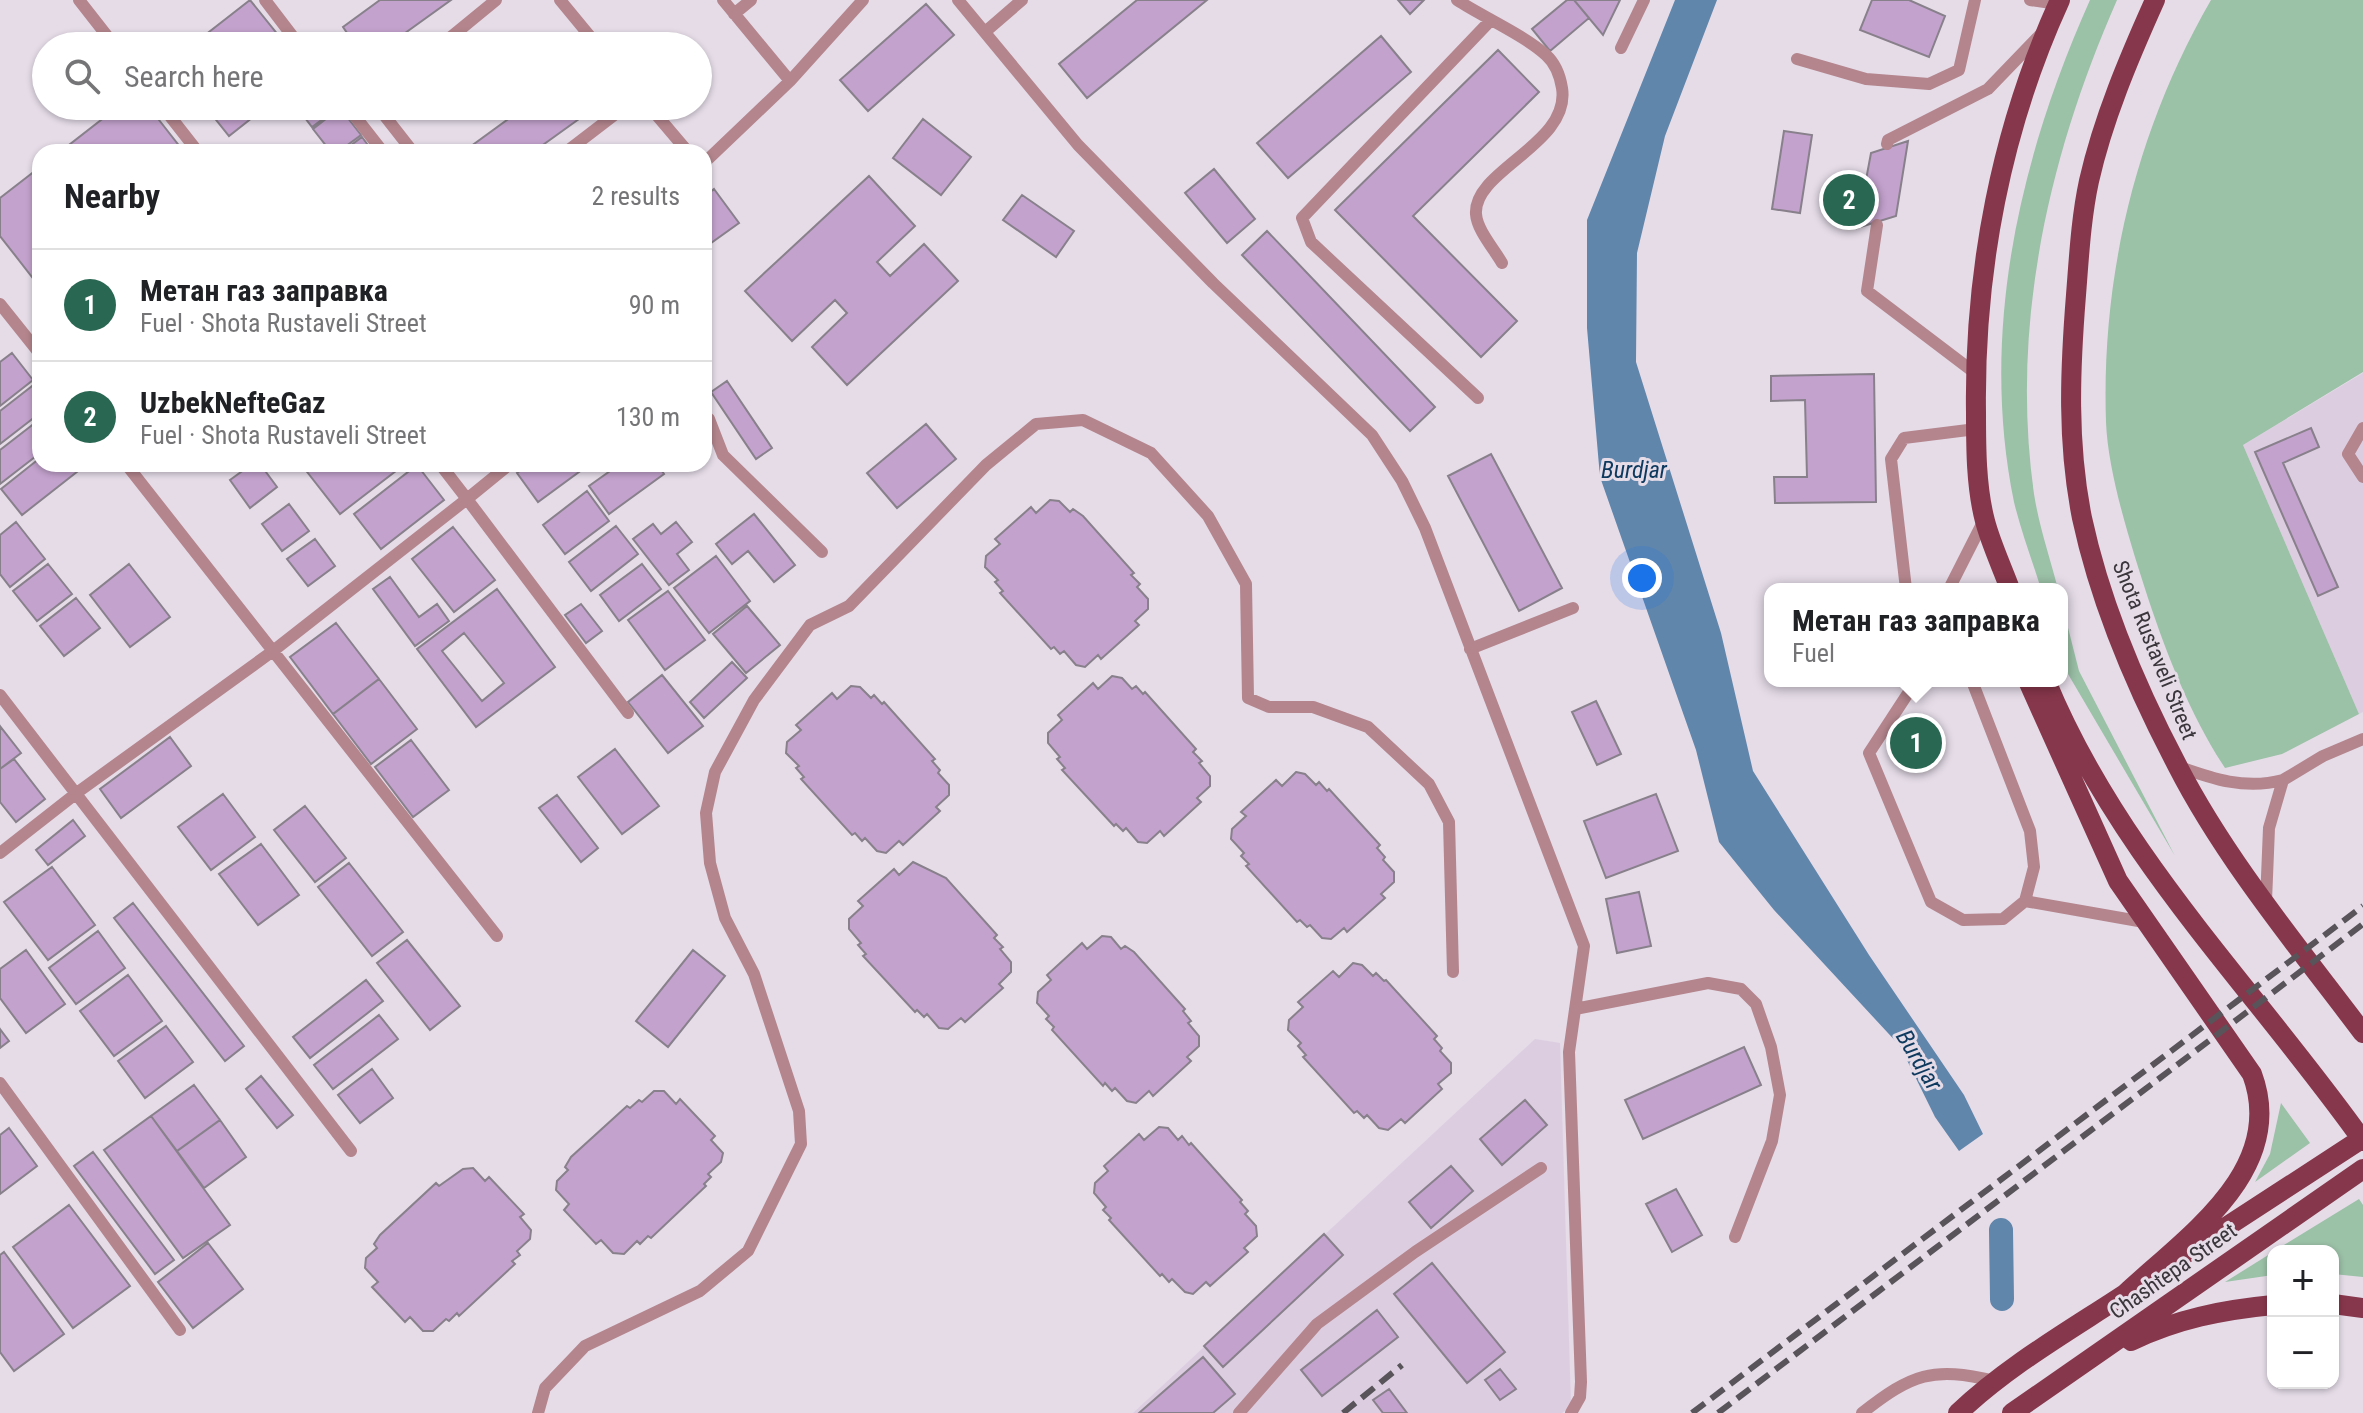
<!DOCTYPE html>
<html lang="en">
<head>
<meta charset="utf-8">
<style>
	:root { --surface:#fff; --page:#f6f6f6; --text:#202124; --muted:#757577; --line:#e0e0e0; --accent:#2a6752 }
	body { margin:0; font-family:"Roboto Condensed",sans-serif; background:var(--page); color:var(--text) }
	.controls { position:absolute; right:24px; bottom:24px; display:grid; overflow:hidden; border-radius:16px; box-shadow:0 2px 6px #0004 }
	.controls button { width:72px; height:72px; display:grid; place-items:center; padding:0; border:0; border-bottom:2px solid var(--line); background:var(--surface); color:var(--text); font:40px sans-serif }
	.you { position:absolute; left:1642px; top:578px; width:28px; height:28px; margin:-20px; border:6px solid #fff; border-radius:50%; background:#1a73e8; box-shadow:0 0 0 12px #1a73e833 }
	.badge { display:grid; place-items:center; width:52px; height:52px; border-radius:50%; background:var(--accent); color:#fff; font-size:26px; font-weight:700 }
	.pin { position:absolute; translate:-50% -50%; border:4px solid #fff; box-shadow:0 2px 8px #0006 }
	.popup { position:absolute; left:1764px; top:583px; width:304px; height:104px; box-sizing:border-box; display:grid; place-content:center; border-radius:16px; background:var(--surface); filter:drop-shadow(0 2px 6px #0005); font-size:26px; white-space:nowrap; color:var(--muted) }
	.popup b { font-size:30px; color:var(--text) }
	.popup::after { content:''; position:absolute; left:50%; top:100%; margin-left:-16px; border:16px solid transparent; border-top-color:var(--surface) }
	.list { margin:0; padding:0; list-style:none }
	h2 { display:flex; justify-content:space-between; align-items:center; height:104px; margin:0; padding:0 32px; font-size:34px }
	h2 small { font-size:26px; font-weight:400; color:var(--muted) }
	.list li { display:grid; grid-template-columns:52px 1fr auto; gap:24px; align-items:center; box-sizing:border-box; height:112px; padding:0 32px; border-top:2px solid var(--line) }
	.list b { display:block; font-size:30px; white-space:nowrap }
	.list p { margin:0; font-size:26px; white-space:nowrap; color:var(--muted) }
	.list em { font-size:26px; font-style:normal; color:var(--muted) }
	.icon { flex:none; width:44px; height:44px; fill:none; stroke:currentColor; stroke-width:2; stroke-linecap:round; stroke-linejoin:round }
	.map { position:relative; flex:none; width:2363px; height:1413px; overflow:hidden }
	.search { position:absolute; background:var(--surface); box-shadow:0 2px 6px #0004; left:32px; top:32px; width:680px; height:88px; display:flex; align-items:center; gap:20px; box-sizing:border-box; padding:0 28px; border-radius:44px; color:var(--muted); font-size:30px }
	.panel { position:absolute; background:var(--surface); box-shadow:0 2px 6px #0004; left:32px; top:144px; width:680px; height:328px; border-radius:24px }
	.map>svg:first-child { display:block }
	.built { fill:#dccee0 }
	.green { fill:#9bc1a7 }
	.water { fill:#6186ab }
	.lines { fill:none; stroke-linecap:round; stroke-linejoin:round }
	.canal { stroke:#6186ab; stroke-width:24 }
	.building { fill:#c3a2cd; stroke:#88808b; stroke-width:2; fill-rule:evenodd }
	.service { stroke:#b4858d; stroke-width:12 }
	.primary { stroke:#87374b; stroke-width:20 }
	.rail { stroke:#58545a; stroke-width:6; stroke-dasharray:16 8; stroke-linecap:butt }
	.labels { text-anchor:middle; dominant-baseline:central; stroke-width:6; stroke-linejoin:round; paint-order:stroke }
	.street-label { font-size:22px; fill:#3a363b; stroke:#e5dce8 }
	.water-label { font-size:24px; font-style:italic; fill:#0e395e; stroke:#e5dce8 }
</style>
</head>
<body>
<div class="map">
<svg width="2363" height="1413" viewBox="0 0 2363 1413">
	<rect width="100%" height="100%" fill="#e5dce8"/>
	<path class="built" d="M2363 373V712L2359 714 2243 445Z
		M1535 1039 1560 1043 1571 1406 1562 1413H1133Z"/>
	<path class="green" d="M2090 0H2117C2049 155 2010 324 2034 494 2039 526 2050 558 2058 589H2041C2032 560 2021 531 2014 502 1979 331 2020 157 2090 0Z
		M2211 0H2363V372L2243 445 2359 714 2282 754 2225 768C2191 716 2168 658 2148 598 2132 548 2108 475 2106 422 2101 274 2137 128 2211 0Z
		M2062 604 2079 671 2175 856 2068 674 2062 656Z
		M2281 1103 2310 1143 2255 1182 2270 1154Z
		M2359 1199 2363 1205V1277L2333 1274V1251H2274Z
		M2273 1252V1275L2225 1282Z"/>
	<path class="water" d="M1675 0H1717L1665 136 1637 253 1636 362 1721 633 1753 771 1869 955 1964 1095 1983 1134 1959 1151 1935 1117 1900 1046 1774 910 1719 842 1696 750 1600 477 1587 328V220Z"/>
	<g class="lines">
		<path class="canal" d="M2001 1230 2002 1299"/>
	</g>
	<path class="building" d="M250 0 287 46H191Z
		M380 0H451L387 46H356L343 27Z
		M1137 0H1207L1087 98 1059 64Z
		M1398 0H1424L1410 14Z
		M1567 0H1574L1589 18 1550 51 1532 29Z
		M1574 0H1620L1603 35Z
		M1872 0H1909L1945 16 1929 57 1860 30Z
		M926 4 954 35 868 111 840 80Z
		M1381 36 1411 72 1288 178 1257 143Z
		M1498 50 1539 92 1413 216 1517 321 1481 357 1335 210Z
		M119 106H148L184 152H75L69 145Z
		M205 106H267L229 136Z
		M296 106H338L339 107 312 127Z
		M526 106H597L533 152H463Z
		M340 108 361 135 338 152H331L313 129Z
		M923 119 971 157 941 195 893 158Z
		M1784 131 1812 135 1800 213 1772 209Z
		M362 137 373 152H342Z
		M1908 141 1896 216 1857 228 1871 153Z
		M40 167V286H39L0 236V198Z
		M1214 169 1255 219 1227 243 1185 193Z
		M869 176 915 226 877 262 890 276 924 244 958 281 847 385 812 347 847 313 835 300 792 341 745 291Z
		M714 189 739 223 704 248V197Z
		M1022 195 1074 231 1056 257 1003 220Z
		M1267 231 1435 407 1410 431 1242 255Z
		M12 353 33 380 0 406V362Z
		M1874 374 1876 502 1775 503 1774 477H1807L1805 400 1771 401V376Z
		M727 381 772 448 756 459 711 392Z
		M36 383 40 389V413L0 444V411Z
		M40 419V453L0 484V450Z
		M926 424 956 459 897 508 867 473Z
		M2311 428 2319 447 2283 463 2338 587 2318 596 2255 452Z
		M1491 454 1562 588 1519 611 1448 476Z
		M40 458V464H87L22 515 1 489Z
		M252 464H260L277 487 250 508 230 480Z
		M309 464H405L340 514 304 468Z
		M529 464H579L583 469 538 502 517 473Z
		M620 464H657L664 474 609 514 589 486Z
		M417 465 444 500 381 549 354 514Z
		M587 491 609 521 565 554 543 525Z
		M1050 500 1059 501 1070 512 1073 509 1083 516 1134 573 1131 575 1140 584 1137 587 1148 599V609L1135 621 1139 625 1101 659 1098 655 1085 667 1076 665 1064 651 1060 654 1054 647 1051 649 1000 593 1003 591 995 582 998 580 985 567 986 556 1000 544 995 539 1031 507 1036 513Z
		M289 504 309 531 282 551 262 524Z
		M754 514 795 565 774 582 748 551 732 564 716 544Z
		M16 522 45 559 10 587 0 574V535Z
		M676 522 692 542 677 554 689 570 669 585 633 539 653 524 661 534Z
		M616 526 638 554 591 591 569 562Z
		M453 527 495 580 454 612 412 559Z
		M315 539 335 566 308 586 287 559Z
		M716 556 750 601 709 633 674 588Z
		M48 564 72 594 37 621 13 591Z
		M129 564 170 617 130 647 90 595Z
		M642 564 661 589 619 621 600 595Z
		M390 577 419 617 437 604 449 621 415 646 373 589Z
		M497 589 555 667 476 727 417 649ZM464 633 504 683 482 701 442 651Z
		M668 591 705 640 665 670 628 620Z
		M76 598 100 628 64 656 40 626Z
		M581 604 602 631 586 643 565 615Z
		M747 606 780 645 746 673 713 634Z
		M336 623 379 679 333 714 290 657Z
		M732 662 747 678 704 718 690 702Z
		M662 675 703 726 668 753 628 702Z
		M1112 676 1122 678 1132 689 1136 686 1143 694 1145 692 1196 749 1193 752 1202 761 1199 763 1210 776V786L1197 798 1201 802 1164 836 1160 831 1147 843 1138 842 1126 828 1123 831 1116 824 1114 826 1062 770 1065 768 1057 759 1060 757 1048 743V733L1062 720 1058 715 1093 683 1098 689Z
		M379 679 417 729 371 764 333 714Z
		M851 686 860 687 871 698 874 695 882 704 884 702 935 759 932 761 940 770 938 773 949 785V795L936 807 940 811 903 845 899 841 886 853 877 851 865 838 862 841 855 833 852 835 801 779 804 777 796 768 799 766 786 753 787 742 801 730 796 725 832 693 837 699Z
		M1596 701 1621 754 1597 765 1572 712Z
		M0 726 21 753 0 769Z
		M170 737 191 766 121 818 100 789Z
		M411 740 449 790 413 817 375 767Z
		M615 749 659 806 622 834 578 777Z
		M14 759 45 799 16 822 0 802V769Z
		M1296 772 1305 774 1316 785 1319 782 1327 791 1329 789 1380 845 1377 848 1385 857 1383 860 1394 872V882L1381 894 1385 898 1347 932 1344 928 1331 939 1322 938 1310 925 1307 927 1300 920 1297 922 1246 866 1249 864 1241 856 1244 853 1231 839 1232 829 1246 816 1241 812 1276 780 1282 786Z
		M223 794 255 837 211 870 178 827Z
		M1656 794 1678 851 1606 878 1584 821Z
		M557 795 598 848 581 862 539 808Z
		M305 806 346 858 315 882 274 830Z
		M73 820 85 836 48 865 36 850Z
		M261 844 299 895 258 925 219 874Z
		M913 862 946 878 997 935 994 938 1003 947 1000 949 1011 962V972L999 984 1003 988 965 1022 961 1018 948 1029 939 1028 927 1014 924 1017 917 1010 915 1012 863 956 866 954 858 945 861 943 849 929V919L863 906 858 901 894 869 899 875Z
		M349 863 403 932 372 956 318 887Z
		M52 867 95 925 48 960 4 902Z
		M1639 892 1651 946 1617 953 1606 899Z
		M133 903 244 1046 225 1061 114 918Z
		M98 931 125 968 76 1004 49 968Z
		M1102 936 1111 937 1121 949 1125 946 1134 952 1185 1009 1183 1011 1191 1021 1188 1023 1199 1036V1046L1187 1057 1191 1061 1153 1096 1149 1091 1136 1103 1127 1101 1115 1088 1112 1091 1105 1083 1103 1086 1052 1030 1054 1027 1046 1019 1049 1016 1037 1003 1038 992 1051 980 1047 975 1082 943 1087 949Z
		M407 940 460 1006 430 1030 377 963Z
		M26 950 65 1004 26 1033 0 998V969Z
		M693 950 725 976 668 1047 636 1021Z
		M1353 963 1362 965 1373 976 1376 973 1384 981 1386 980 1437 1036 1434 1039 1442 1048 1440 1051 1451 1063V1073L1438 1084 1442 1089 1405 1123 1401 1119 1388 1130 1379 1128 1367 1115 1364 1118 1357 1111 1354 1113 1303 1057 1306 1055 1298 1046 1301 1043 1288 1030 1289 1020 1303 1007 1298 1002 1333 971 1339 977Z
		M128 975 162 1021 114 1056 80 1011Z
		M366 980 383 1001 310 1058 293 1037Z
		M379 1015 398 1039 333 1089 314 1065Z
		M166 1026 193 1062 145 1098 118 1061Z
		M0 1029 9 1041 0 1048Z
		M1744 1047 1761 1085 1643 1139 1625 1100Z
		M372 1069 393 1098 360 1123 338 1095Z
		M261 1076 293 1115 277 1128 246 1089Z
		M194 1085 220 1120 177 1151 151 1116Z
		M654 1091H664L676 1104 680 1099 715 1136 711 1140 723 1153 721 1162 708 1174 711 1177 704 1184 706 1186 651 1238 648 1236 640 1244 637 1241 624 1254 613 1253 601 1240 596 1244 564 1210 569 1204 556 1190 557 1181 568 1170 565 1167 571 1157 627 1106 630 1108 639 1100 642 1102Z
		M1525 1100 1547 1125 1502 1165 1480 1139Z
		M151 1116 230 1225 183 1258 104 1150Z
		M220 1120 246 1157 204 1188 177 1151Z
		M1159 1127 1168 1128 1178 1140 1182 1136 1189 1145 1191 1143 1242 1200 1240 1202 1248 1211 1245 1214 1256 1226 1257 1236 1244 1248 1248 1252 1210 1286 1206 1282 1193 1294 1185 1292 1172 1279 1169 1282 1162 1274 1160 1276 1109 1220 1111 1218 1103 1210 1106 1207 1094 1193 1095 1183 1108 1171 1104 1166 1139 1134 1144 1140Z
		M9 1128 37 1166 0 1194V1135Z
		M93 1152 174 1260 155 1274 74 1166Z
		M1451 1166 1473 1191 1431 1228 1409 1202Z
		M473 1168 485 1181 489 1177 524 1214 520 1217 531 1230 530 1239 517 1251 520 1255 512 1261 515 1264 459 1316 457 1313 449 1321 446 1319 433 1331H423L410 1317 405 1322 372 1287 378 1282 365 1268 366 1258 377 1248 374 1244 380 1235 436 1183 439 1186 463 1169Z
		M1676 1189 1702 1235 1672 1252 1646 1204Z
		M69 1205 130 1286 73 1328 13 1247Z
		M1324 1234 1343 1255 1223 1367 1204 1346Z
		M208 1243 243 1289 193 1328 158 1282Z
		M4 1252 64 1334 14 1371 0 1352V1255Z
		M1432 1263 1505 1352 1467 1383 1394 1294Z
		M1377 1310 1398 1337 1322 1396 1301 1370Z
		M1203 1357 1235 1394 1213 1413H1139Z
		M1500 1369 1516 1389 1500 1400 1485 1380Z
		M1389 1389 1407 1413H1383L1373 1400Z"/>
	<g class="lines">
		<path class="service" d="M79 0 115 46
			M265 0 300 46
			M560 0 598 46
			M723 0 790 81
			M958 0 1078 145 1213 283 1372 435 1402 481 1425 528 1584 946 1569 1052 1581 1382 1580 1397 1571 1413
			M1457 0C1483 17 1524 35 1546 55 1555 63 1560 76 1562 88 1571 144 1473 170 1476 214 1477 230 1494 249 1502 263
			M2030 0 2058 4
			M734 14 751 0
			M985 32 1022 0
			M440 46 496 0
			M1621 48 1644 0
			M1797 59 1866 79 1929 84 1959 70 1975 0
			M162 106 198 152
			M347 106 383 152
			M377 106 413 152
			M649 106 688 152
			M1887 144 1888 140 1988 89 2041 34
			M566 152 626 106
			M704 163 790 81 863 0
			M1877 225 1867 291 1975 373
			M0 304 40 354
			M1478 398 1311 242 1302 218 1490 21
			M704 416 709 419 723 455 822 552
			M2363 428 2348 454 2363 477
			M126 464 497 936
			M510 464 467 499 628 713
			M1906 589 1891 459 1904 438 1976 429
			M1949 589 1984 520
			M1470 649 1573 608
			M1916 681 1869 753 1931 902 1963 920 2003 919 2025 901 2034 867 2030 831 1972 681
			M0 695 351 1151
			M2177 766C2213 779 2245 790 2283 780
			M0 853 78 792 273 651 467 499 440 464
			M2025 901 2144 922
			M2266 901 2269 828 2283 780 2323 756 2363 739
			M1575 1009 1708 983 1741 989 1756 1004 1771 1047 1780 1095 1772 1141 1735 1237
			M0 1083 180 1330
			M538 1413 545 1388 585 1346 700 1291 748 1251 801 1144 799 1111 754 974 725 918 710 863 706 813 715 772 754 700 810 625 849 606 986 465 1036 424 1083 420 1151 453 1208 516 1246 584 1248 698 1269 707H1313L1368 727 1429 784 1449 822 1453 972
			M1239 1413 1317 1324 1415 1252 1541 1168
			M1862 1413C1912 1374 1932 1366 1995 1381"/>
		<path class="primary" d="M2155 0C2129 58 2103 119 2089 181 2081 218 2079 257 2076 295 2070 370 2067 443 2082 518 2100 602 2137 689 2177 765 2225 859 2299 948 2363 1033
			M2010 589C2002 567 1991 544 1985 521 1976 487 1976 447 1976 412 1974 271 2001 129 2060 0
			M2028 681 2118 881 2252 1074C2288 1170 2186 1237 2125 1294
			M2046 681C2118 856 2255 989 2363 1141
			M2177 1259 2363 1138
			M2333 1304 2363 1308
			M2131 1341C2177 1319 2222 1310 2273 1305
			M1958 1413C2011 1363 2074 1328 2134 1288
			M2012 1413 2363 1169"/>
		<path class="rail" d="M1343 1413 1402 1365
			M1692 1413 2363 906
			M1718 1413 2363 924"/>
	</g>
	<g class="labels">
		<g class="street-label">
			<text transform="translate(2155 650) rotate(68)">Shota Rustaveli Street</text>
			<text transform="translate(2173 1271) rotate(-35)">Chashtepa Street</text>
		</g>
		<g class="water-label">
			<text x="1634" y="470">Burdjar</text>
			<text transform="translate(1919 1060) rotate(59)">Burdjar</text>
		</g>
	</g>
</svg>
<div class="controls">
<button>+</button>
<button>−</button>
</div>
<div class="you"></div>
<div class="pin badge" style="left:1916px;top:743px">1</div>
<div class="popup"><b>Метан газ заправка</b>Fuel</div>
<div class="pin badge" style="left:1849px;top:200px">2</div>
<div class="search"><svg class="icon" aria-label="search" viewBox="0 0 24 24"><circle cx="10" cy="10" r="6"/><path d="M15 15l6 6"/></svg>Search here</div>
<section class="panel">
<h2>Nearby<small>2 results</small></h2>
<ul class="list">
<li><span class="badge">1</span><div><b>Метан газ заправка</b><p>Fuel · Shota Rustaveli Street</p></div><em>90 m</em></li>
<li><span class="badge">2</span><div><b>UzbekNefteGaz</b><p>Fuel · Shota Rustaveli Street</p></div><em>130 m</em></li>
</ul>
</section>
</div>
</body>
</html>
